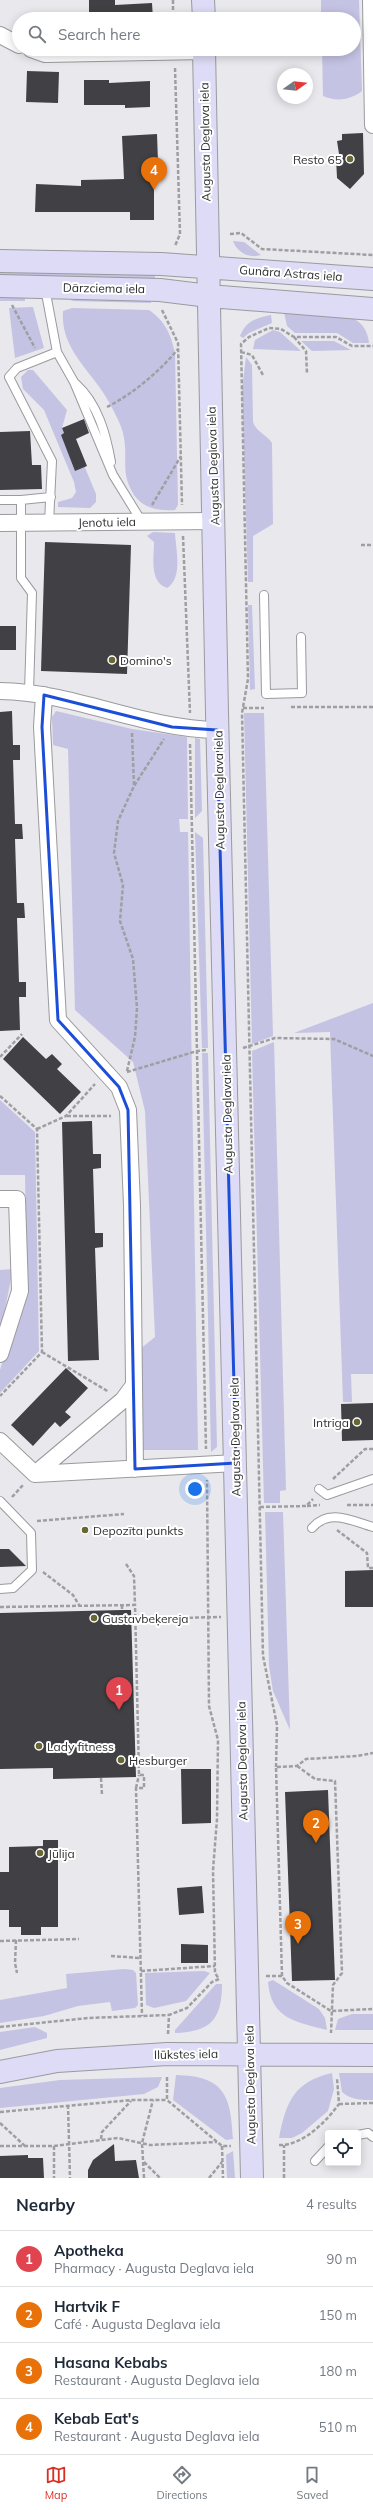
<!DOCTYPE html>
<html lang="en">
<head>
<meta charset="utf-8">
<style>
	:root { --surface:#fff; --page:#f6f6f7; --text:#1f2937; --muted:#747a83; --line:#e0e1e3; --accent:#d93025 }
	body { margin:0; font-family:Mulish,sans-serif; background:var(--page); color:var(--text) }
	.controls { position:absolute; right:12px; bottom:12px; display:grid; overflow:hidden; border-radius:4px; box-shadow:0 2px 10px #0003 }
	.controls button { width:36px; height:36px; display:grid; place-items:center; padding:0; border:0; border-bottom:1px solid var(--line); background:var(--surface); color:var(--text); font:20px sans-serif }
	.compass { position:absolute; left:277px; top:68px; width:36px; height:36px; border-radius:50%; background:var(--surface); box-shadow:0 2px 10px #0003; rotate:75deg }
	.you { position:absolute; left:195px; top:1489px; width:14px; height:14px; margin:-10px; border:3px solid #fff; border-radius:50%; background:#1a73e8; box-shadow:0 0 0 6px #1a73e833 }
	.badge { display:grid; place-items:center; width:26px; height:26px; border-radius:50%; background:var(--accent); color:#fff; font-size:13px; font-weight:700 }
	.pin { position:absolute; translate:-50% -33px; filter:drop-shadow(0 1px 2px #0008) }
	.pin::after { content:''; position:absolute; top:21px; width:14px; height:12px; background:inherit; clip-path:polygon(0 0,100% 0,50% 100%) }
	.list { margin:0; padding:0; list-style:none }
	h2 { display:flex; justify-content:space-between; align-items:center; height:52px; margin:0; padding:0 16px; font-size:17px }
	h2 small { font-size:13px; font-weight:400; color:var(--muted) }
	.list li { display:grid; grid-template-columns:26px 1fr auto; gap:12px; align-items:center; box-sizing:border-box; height:56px; padding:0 16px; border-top:1px solid var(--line) }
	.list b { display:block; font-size:15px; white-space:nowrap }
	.list p { margin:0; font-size:13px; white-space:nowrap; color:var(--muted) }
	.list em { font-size:13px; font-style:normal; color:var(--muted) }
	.icon { flex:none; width:22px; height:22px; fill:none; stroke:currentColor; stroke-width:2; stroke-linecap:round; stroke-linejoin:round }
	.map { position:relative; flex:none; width:373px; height:2178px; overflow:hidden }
	.search { position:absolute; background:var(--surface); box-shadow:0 2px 10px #0003; left:12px; right:12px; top:12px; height:44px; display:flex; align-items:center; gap:10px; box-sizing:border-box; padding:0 14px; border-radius:22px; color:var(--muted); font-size:15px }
	.sheet { height:276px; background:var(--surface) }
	nav { display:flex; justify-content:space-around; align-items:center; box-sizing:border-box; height:56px; border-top:1px solid var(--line); background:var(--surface); font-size:11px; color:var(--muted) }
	nav a { display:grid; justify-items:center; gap:2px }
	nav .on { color:var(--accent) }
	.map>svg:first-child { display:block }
	.green { fill:#c4c3e3 }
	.building { fill:#414145 }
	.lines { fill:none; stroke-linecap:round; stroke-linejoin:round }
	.lane-casing { stroke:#9a9a9f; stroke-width:10 }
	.street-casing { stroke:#9a9a9f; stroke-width:18 }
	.secondary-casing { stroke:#9a9a9f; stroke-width:24 }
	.path { stroke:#9f9fa3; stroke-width:2.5; stroke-dasharray:4 2; stroke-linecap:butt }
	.lane { stroke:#fff; stroke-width:8 }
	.street { stroke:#fff; stroke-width:16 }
	.secondary { stroke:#dddbf5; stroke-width:22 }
	.marked { fill:none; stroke:#1d4ed8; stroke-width:3; stroke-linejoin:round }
	.poi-dot { fill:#686632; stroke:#fff; stroke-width:1.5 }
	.labels { text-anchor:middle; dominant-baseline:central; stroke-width:4; stroke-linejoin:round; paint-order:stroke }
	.street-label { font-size:12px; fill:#2f2f31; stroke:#fff }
	.poi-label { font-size:12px; fill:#2f2f31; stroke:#fff; text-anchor:start }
</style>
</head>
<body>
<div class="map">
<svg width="373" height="2178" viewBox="0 0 373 2178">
	<rect width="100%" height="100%" fill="#e8e8ed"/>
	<path class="green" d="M321 0H359L362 91C350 100 337 102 323 96L322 49H354V19H321Z
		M233 241 244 242 261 255C249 259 237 252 233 241Z
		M0 270 155 273V280L0 277Z
		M0 296 25 297V301H0Z
		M79 298 151 299V303L70 301Z
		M33 307 44 348 15 358 9 308Z
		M72 308 149 310C165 321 171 334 175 353L178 505 175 510C159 511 144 509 134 495 120 472 128 461 124 438 123 427 114 412 109 402 92 371 60 350 63 311Z
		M284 312C313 313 366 304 369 343H353L337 333H295L287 326Z
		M271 315 272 323 249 333 243 338 240 336C246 321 256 318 271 315Z
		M273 330 280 332 301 351 253 349 255 340Z
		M301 341H334L351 350 312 351Z
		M246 357 252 365 253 422C257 433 266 434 272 443L273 524 253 536V582H248L242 389Z
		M28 370H33L67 410 62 428 64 433 61 435 67 449 76 446 96 494V502L90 508 58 507V502L72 498 76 492 74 482 44 410 23 389 21 377Z
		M153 532 175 533C176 550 183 578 167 588 149 582 154 557 154 542L147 536Z
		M248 605H252L255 689 250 690Z
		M56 711 132 729 187 737 188 819H179L180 832H188L198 1450H141L140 1349 155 1337 145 1111 133 1062 75 1010 68 749 53 745 52 717Z
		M244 713H264L273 1036 252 1044Z
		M195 738 200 739 202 811 195 818Z
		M195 832 203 838 208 1048H202Z
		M373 1003V1374H351L352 1402H343L330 1032 294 1033Z
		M274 1042 286 1490 280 1491V1503H264L252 1051Z
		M202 1053H208L217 1447 211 1452Z
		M0 1100 35 1132 39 1351 0 1393V1370L27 1285 25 1175H0Z
		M13 1269 0 1334V1270Z
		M265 1512H283L290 1730 273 1691 269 1666Z
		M124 1969 133 1970 136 1973 138 2005 135 2008 112 2011 110 2002 78 2006 44 2016 0 2023V2000L67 1988 66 1974Z
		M204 1971 210 1973 186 2001 154 2008 146 2005 145 1973Z
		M273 1980 319 2009 325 2018 327 2030C296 2022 271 2019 268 1982Z
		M216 1984H222C222 2019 211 2032 175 2033V2030Z
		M352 2014H373V2030H335L338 2019Z
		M35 2027 47 2033V2038L0 2050V2032Z
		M332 2073 334 2089 328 2111 302 2133 292 2138H279C286 2103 293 2082 332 2073Z
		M339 2073H373V2100C360 2100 352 2100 342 2092Z
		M176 2075C224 2076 231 2095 233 2139L226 2140 173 2100Z
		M162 2077 158 2087 144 2094 0 2108V2088L60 2080Z
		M233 2151 235 2178H227L226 2155Z"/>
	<path class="building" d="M89 0H115V5L152 3 153 19H89Z
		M27 71 59 72 58 103 26 102Z
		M84 80H109V83L150 81V107L125 108V105H84Z
		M363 133 364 174 350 189 337 178 336 158 339 154 337 141 342 140V134Z
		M157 134 158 162H154V220H130V212H35L36 184 81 186V180L124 179 122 136Z
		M84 419 89 433 76 439 87 466 75 471 61 435 64 433 62 428Z
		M30 431 32 465H41L42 489 0 490V432Z
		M45 542 131 545 127 674 41 671Z
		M0 626H16V650H0Z
		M12 711 13 745H20V760H13L15 824H22L23 839H15L17 903H24L25 918H17L19 982H26V997H19L20 1030 0 1031V712Z
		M23 1037 46 1059 52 1054 62 1064 57 1069 81 1092 60 1114 3 1059Z
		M92 1121 93 1154H101V1168L93 1169 95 1233H103V1247L95 1248 99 1360 68 1361 62 1122Z
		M66 1368 88 1388 65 1412 71 1417 60 1427 55 1422 33 1446 11 1425Z
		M373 1403V1440L342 1441 341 1404Z
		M0 1549H9L26 1566 0 1567Z
		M373 1570V1607H345V1571Z
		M122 1610H131L136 1777 53 1779V1768L0 1769V1613Z
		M181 1769H211V1823L182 1824Z
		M328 1790 335 1980 292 1981 285 1792Z
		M43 1840H58V1927H41V1935H21V1927H9V1910H0V1872H9V1847L43 1846Z
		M202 1886 204 1913 179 1915 177 1888Z
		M181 1944 208 1945V1963H181Z
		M114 2144 115 2161 136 2160 139 2178H88V2170L93 2160Z
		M28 2155V2158H43L44 2178H0V2156Z"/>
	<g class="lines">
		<defs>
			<path id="lane" d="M45 288 57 352 74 382 113 475 142 522
				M76 384C98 404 106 434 111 462
				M0 500H21
				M49 523 52 461 9 377 17 368 57 352
				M264 595 266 694 302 693 301 637
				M29 692 32 593 21 578V500L51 497
				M319 1489 327 1495 373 1479
				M0 1501 31 1533 32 1570 13 1588 0 1589
				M312 1528C329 1508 352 1521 373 1527
				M358 2135 368 2133 373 2137
				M315 2161 328 2147"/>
			<path id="street" d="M371 0 373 125
				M0 35 19 45
				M31 49 45 54 204 51
				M0 523 215 521
				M0 691C74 692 143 729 217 730
				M0 1199H17L20 1291 0 1354
				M134 1385 135 1469
				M0 1441 35 1474 236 1463
				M35 1474 123 1400 134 1385 132 1205 128 1110 119 1087 58 1020 42 727 44 695"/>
			<path id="secondary" d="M203 0 204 19
				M204 49 217 713 252 2178
				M0 261 161 264 373 279
				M0 286 160 290 209 296 373 309
				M0 2072 57 2061 167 2054 373 2055"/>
		</defs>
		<use href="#lane" class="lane-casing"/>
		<use href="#street" class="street-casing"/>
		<use href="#secondary" class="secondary-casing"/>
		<path class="path" d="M173 0V19
			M175 68 180 234 175 246
			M230 234 241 233 262 249 373 255
			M12 305 35 348
			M162 310 178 343 182 505
			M294 337 306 351 307 374
			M241 352 252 355 263 375
			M107 407C133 394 160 371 178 349
			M152 505 181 456
			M183 536 190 713
			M361 545H373
			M291 707H373
			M243 708H264
			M132 733 134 786
			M190 744 206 1449
			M243 1048 275 1038 334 1039 373 1056
			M0 1057 22 1034
			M127 1071 135 1037 137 1008 133 959 120 921 123 885 114 853 118 821 134 786 164 739
			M127 1072 197 1051 206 1050
			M0 1096 37 1129 42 1352 0 1396
			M67 1116H111
			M37 1129 66 1116 95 1084
			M42 1352 109 1392
			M333 1479 365 1449H373
			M12 1497 24 1484
			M347 1505H373
			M307 1506 320 1505
			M260 1507 306 1506 313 1499
			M37 1521 124 1514
			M337 1530 367 1553 368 1568H373
			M126 1564 134 1576 135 1605
			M43 1572 73 1595 79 1605
			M122 1605V1610
			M0 1607 135 1605 139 1775H144V1788H136L142 2016
			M135 1619 221 1617
			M297 1766 315 1779 335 1781 342 1973 333 1985 331 2033
			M276 1767 277 1725 263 1656 242 713 248 679 241 344 249 337 269 328 281 329 294 337H336L352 346H373
			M101 1778 102 1795
			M136 1788 139 1775
			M16 1940 15 1963 17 1973
			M0 1941 79 1939
			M111 1956 140 1958
			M141 1971 215 1966
			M266 1976H282L287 1983 331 2011 373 2009
			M282 1976 276 1767 297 1766 306 1759 357 1756 373 1753
			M0 2027 88 2018 169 2015
			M168 2034 169 2015 187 2008 212 1982 219 1979 215 1973 213 1870 217 1819 218 1740 209 1706 207 1480
			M167 2077V2100L222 2146H231
			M339 2104 373 2103
			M68 2105 70 2178
			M0 2112 132 2100H167
			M0 2123 25 2146
			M101 2139 102 2132 131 2101
			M279 2145C302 2146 326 2122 339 2104L337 2078
			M0 2146H54L118 2138 150 2145 217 2142
			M54 2146V2178
			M222 2146 223 2178
			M144 2162 160 2178
			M144 2178 142 2143 153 2100
			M209 2178 222 2162
			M284 2178V2145"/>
		<use href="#lane" class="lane"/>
		<use href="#street" class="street"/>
		<use href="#secondary" class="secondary"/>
	</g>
	<path class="marked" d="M44 695 172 727 217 730 236 1463 135 1469 128 1110 119 1087 58 1020 42 727Z"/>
	<g class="poi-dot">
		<circle cx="350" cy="159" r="4"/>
		<circle cx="112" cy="660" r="4"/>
		<circle cx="357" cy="1422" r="4"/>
		<circle cx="85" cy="1530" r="4"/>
		<circle cx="94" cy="1618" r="4"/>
		<circle cx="39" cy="1746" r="4"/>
		<circle cx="121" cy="1760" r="4"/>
		<circle cx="40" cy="1853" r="4"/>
	</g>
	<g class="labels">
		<g class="street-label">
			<text transform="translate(205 142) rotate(-91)">Augusta Deglava iela</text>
			<text transform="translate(291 273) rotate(4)">Gunāra Astras iela</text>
			<text transform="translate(104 288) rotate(1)">Dārzciema iela</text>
			<text transform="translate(213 466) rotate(-92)">Augusta Deglava iela</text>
			<text transform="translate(107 522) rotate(-1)">Jenotu iela</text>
			<text transform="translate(219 790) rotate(-91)">Augusta Deglava iela</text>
			<text transform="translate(227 1114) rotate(-91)">Augusta Deglava iela</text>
			<text transform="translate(235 1437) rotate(-91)">Augusta Deglava iela</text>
			<text transform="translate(242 1761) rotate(-91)">Augusta Deglava iela</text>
			<text transform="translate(186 2054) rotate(-1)">Ilūkstes iela</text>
			<text transform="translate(250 2085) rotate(-91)">Augusta Deglava iela</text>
		</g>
		<g class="poi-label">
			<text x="342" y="159" text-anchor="end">Resto 65</text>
			<text x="120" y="660">Domino's</text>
			<text x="349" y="1422" text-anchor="end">Intriga</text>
			<text x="93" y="1530">Depozīta punkts</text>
			<text x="102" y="1618">Gustavbeķereja</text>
			<text x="47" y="1746">Lady fitness</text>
			<text x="129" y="1760">Hesburger</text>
			<text x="48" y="1853">Jūlija</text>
		</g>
	</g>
</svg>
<div class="controls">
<button><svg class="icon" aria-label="locate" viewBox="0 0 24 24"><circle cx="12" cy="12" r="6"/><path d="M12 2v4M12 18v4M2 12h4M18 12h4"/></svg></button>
</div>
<svg class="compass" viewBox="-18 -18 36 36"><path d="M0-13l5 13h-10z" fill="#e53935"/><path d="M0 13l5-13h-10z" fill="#747a83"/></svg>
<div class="you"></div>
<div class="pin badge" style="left:119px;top:1710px;background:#e0444e">1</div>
<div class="pin badge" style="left:316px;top:1843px;background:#e8710a">2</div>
<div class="pin badge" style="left:298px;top:1944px;background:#e8710a">3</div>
<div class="pin badge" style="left:154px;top:190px;background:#e8710a">4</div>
<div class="search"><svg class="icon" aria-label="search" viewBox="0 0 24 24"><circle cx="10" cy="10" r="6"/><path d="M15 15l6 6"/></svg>Search here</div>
</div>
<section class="sheet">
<h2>Nearby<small>4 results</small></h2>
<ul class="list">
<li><span class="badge" style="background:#e0444e">1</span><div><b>Apotheka</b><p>Pharmacy · Augusta Deglava iela</p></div><em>90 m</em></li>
<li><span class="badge" style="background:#e8710a">2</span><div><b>Hartvik F</b><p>Café · Augusta Deglava iela</p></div><em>150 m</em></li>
<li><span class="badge" style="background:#e8710a">3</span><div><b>Hasana Kebabs</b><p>Restaurant · Augusta Deglava iela</p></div><em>180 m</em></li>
<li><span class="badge" style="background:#e8710a">4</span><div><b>Kebab Eat's</b><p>Restaurant · Augusta Deglava iela</p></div><em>510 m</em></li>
</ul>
</section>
<nav>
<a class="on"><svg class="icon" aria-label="map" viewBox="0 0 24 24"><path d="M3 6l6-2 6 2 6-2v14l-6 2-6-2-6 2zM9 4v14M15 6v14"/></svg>Map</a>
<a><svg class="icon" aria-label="directions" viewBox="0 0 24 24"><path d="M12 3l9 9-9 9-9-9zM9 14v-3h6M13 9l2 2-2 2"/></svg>Directions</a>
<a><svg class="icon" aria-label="saved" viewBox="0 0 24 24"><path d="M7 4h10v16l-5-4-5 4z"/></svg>Saved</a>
</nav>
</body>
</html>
